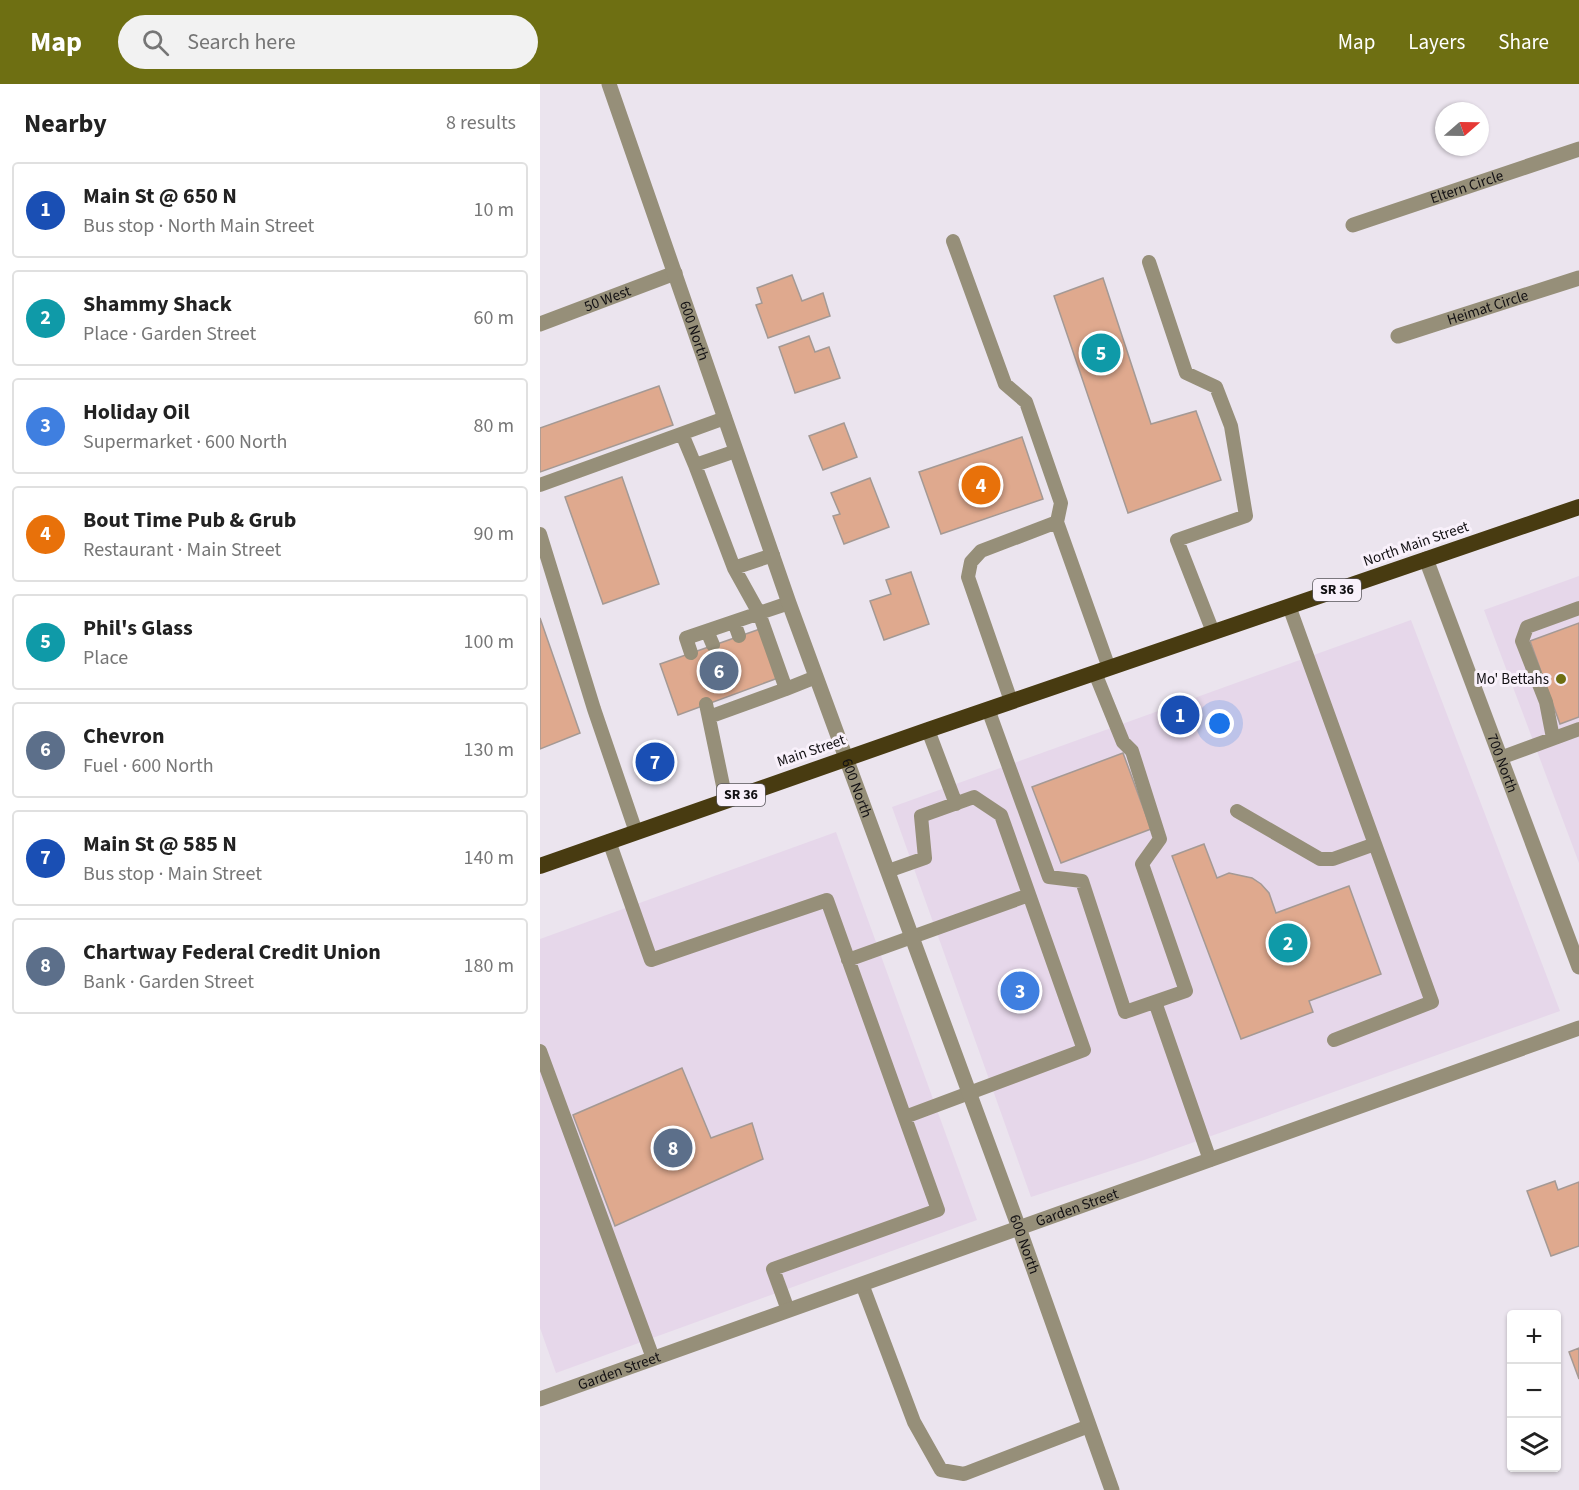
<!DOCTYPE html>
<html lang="en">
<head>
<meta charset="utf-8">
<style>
	:root { --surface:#fff; --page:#f2f2f2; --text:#222; --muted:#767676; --line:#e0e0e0; --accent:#6e6f12 }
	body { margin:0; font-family:"Source Sans 3",sans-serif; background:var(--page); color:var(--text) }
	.controls { position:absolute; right:18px; bottom:18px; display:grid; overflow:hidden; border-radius:6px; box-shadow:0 2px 4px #0004 }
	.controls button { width:54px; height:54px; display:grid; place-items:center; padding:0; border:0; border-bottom:2px solid var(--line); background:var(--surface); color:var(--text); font:30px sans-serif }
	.compass { position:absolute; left:895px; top:18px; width:54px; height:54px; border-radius:50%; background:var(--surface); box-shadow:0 2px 4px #0004; rotate:70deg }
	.you { position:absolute; left:680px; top:640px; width:21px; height:21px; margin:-15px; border:4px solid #fff; border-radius:50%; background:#1a73e8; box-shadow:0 0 0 9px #1a73e833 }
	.badge { display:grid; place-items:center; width:39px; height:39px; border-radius:50%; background:var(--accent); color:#fff; font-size:20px; font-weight:700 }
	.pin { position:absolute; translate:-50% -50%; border:3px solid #fff; box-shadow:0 2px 6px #0006 }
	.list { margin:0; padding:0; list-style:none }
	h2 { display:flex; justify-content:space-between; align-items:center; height:78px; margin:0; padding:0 24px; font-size:26px }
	h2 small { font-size:20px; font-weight:400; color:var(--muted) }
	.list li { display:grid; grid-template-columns:39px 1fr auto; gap:18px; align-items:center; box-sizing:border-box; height:96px; margin:0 12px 12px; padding:0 12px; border:2px solid var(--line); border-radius:6px }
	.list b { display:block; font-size:22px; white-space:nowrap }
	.list p { margin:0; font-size:20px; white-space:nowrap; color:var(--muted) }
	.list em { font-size:20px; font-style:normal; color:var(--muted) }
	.icon { flex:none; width:33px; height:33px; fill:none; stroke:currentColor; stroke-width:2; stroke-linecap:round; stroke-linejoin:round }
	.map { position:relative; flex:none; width:1039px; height:1406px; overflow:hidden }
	header { display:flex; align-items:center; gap:36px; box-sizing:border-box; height:84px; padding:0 30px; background:var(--accent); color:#fff }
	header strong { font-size:28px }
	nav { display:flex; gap:33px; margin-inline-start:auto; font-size:21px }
	.search { width:420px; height:54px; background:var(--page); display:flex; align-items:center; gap:15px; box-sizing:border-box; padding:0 21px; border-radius:33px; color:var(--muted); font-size:22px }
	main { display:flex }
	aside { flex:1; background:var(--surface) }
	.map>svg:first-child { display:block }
	.commercial { fill:#e6d7ea }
	.building { fill:#dfa98e; stroke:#a49994; stroke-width:1.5 }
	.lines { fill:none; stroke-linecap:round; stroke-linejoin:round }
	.service { stroke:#968f79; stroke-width:14 }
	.minor { stroke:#968f79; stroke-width:15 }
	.tertiary { stroke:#968f79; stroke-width:15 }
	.trunk { stroke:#483b11; stroke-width:16 }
	.poi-dot { fill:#6e6f12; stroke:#f9f1fb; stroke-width:2 }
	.labels { text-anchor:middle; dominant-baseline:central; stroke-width:6; stroke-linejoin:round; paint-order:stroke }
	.shield { fill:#f9f1fb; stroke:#575459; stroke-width:1.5 }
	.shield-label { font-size:14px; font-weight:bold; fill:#121013 }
	.street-label { font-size:15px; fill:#121013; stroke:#f9f1fb }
	.poi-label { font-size:15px; fill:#121013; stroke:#f9f1fb; text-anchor:end }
</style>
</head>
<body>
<header>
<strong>Map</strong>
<div class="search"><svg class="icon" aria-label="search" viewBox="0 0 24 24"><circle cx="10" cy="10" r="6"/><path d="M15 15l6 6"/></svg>Search here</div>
<nav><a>Map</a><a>Layers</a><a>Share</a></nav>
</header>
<main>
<aside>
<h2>Nearby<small>8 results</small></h2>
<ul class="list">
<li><span class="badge" style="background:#1a4fb4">1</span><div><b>Main St @ 650 N</b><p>Bus stop · North Main Street</p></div><em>10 m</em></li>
<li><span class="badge" style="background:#0f9aa8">2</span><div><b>Shammy Shack</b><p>Place · Garden Street</p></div><em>60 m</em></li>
<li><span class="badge" style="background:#3f7fe0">3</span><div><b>Holiday Oil</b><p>Supermarket · 600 North</p></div><em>80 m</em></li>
<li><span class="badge" style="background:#e8710a">4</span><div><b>Bout Time Pub &amp; Grub</b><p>Restaurant · Main Street</p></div><em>90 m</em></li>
<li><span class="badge" style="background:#0f9aa8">5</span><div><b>Phil's Glass</b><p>Place</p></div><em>100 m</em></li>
<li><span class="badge" style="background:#5c6f8a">6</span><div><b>Chevron</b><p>Fuel · 600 North</p></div><em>130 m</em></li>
<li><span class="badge" style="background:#1a4fb4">7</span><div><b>Main St @ 585 N</b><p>Bus stop · Main Street</p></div><em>140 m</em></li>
<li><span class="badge" style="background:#5c6f8a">8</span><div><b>Chartway Federal Credit Union</b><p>Bank · Garden Street</p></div><em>180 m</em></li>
</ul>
</aside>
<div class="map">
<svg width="1039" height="1406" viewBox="0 0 1039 1406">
	<rect width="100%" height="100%" fill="#ebe4ee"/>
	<path class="commercial" d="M1039 492V779L944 526Z
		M871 536 1020 927 604 1076 491 1113 352 723Z
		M296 748 437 1136 16 1289 0 1244V855Z"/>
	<path class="building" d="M252 191 262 217 283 209 290 232 228 254 216 221 222 219 217 204Z
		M563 194 611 340 656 327 681 396 588 429 514 212Z
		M269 252 275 268 289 263 300 294 255 309 239 263Z
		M119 302 133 341 0 388V344Z
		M304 339 317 373 283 386 269 352Z
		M482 353 503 415 401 450 379 388Z
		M82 393 119 500 63 520 25 413Z
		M330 394 349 443 304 460 293 432 300 430 291 409Z
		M371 488 389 540 344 556 330 517 351 510 346 496Z
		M0 534 40 649 0 665Z
		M1039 539V633L1020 640 990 557Z
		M220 545 238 594 138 631 120 580Z
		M583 669 611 745 521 779 492 703Z
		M664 760 677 794 689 789 712 794 721 800 729 809 736 829 809 802 841 890 769 917 773 928 701 955 632 772Z
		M142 984 171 1054 212 1039 223 1075 75 1142 33 1031Z
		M1015 1097 1018 1106 1039 1098V1162L1011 1172 987 1107Z
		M1039 1264V1295L1029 1268Z"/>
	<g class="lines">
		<path class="service" d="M413 157 465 300 486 318 521 419 517 438 569 584
			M609 178 646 289 676 303 691 342 706 432 637 456 673 548
			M142 350 155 381
			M0 401 185 334
			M0 450 54 625 96 748
			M194 484 233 471
			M749 522 892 918 794 956
			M194 538 199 552
			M167 547 173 561
			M151 569 146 554 249 519
			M246 605 276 593
			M471 617 428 493 431 478 441 467 517 438
			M166 620 186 716
			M448 625 509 793 542 797 585 928 646 907 602 780 620 755 592 667 583 658 555 589
			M169 633 246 605 219 529 194 484 155 381 196 367
			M388 646 416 720
			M1013 654 1006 618 982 557 987 543 1039 524
			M960 674 1039 645
			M697 727 780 775H793L835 760
			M69 757 111 876 287 816 398 1126 233 1185 248 1226
			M348 787 385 774 381 732 434 713 461 731 544 966 365 1033
			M308 876 489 811
			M615 918 670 1076
			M0 967 113 1274
			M322 1200 374 1338 401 1386 424 1390 549 1342"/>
		<g class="minor">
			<path id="s1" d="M813 141 1039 65"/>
			<path id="s2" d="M0 240 135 189"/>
			<path id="s3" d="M858 252 1039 194"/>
			<path id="s4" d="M886 475 1039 883"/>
			<path id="s5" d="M306 674 479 1144 572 1406"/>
			<path id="s6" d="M0 1315 1039 944"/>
		</g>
		<path class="tertiary" id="s7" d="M69 0 249 519 306 674"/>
		<path class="trunk" d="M0 782 388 646 1039 423"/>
	</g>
	<circle class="poi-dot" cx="1021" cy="595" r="6"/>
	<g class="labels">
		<g class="shield">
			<rect x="773" y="495" width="48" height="22" rx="4.5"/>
			<rect x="177" y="700" width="48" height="22" rx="4.5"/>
		</g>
		<g class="shield-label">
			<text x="797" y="506">SR 36</text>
			<text x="201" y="711">SR 36</text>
		</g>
		<g class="street-label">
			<text stroke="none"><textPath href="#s1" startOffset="120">Eltern Circle</textPath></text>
			<text stroke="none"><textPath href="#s2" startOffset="72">50 West</textPath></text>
			<text stroke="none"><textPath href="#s3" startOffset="94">Heimat Circle</textPath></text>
			<text stroke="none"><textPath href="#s7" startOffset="261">600 North</textPath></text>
			<text transform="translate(876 460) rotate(-19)">North Main Street</text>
			<text transform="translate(271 667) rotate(-19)">Main Street</text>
			<text stroke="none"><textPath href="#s4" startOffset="218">700 North</textPath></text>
			<text stroke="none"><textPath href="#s5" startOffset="32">600 North</textPath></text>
			<text stroke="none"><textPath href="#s6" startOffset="570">Garden Street</textPath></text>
			<text stroke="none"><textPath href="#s5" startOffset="518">600 North</textPath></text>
			<text stroke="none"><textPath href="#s6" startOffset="84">Garden Street</textPath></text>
		</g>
		<g class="poi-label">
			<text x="1009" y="595">Mo' Bettahs</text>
		</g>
	</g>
</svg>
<div class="controls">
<button>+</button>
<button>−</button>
<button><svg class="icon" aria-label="layers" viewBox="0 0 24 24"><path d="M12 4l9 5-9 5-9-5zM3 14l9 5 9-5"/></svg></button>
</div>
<svg class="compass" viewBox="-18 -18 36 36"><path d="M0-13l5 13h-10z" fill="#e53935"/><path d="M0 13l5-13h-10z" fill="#767676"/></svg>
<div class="you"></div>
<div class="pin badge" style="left:640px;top:631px;background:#1a4fb4">1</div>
<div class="pin badge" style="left:748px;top:859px;background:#0f9aa8">2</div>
<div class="pin badge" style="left:480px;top:907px;background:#3f7fe0">3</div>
<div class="pin badge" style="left:441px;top:401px;background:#e8710a">4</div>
<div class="pin badge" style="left:561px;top:269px;background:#0f9aa8">5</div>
<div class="pin badge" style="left:179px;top:587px;background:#5c6f8a">6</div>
<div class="pin badge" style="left:115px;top:678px;background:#1a4fb4">7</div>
<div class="pin badge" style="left:133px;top:1064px;background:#5c6f8a">8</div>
</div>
</main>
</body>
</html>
